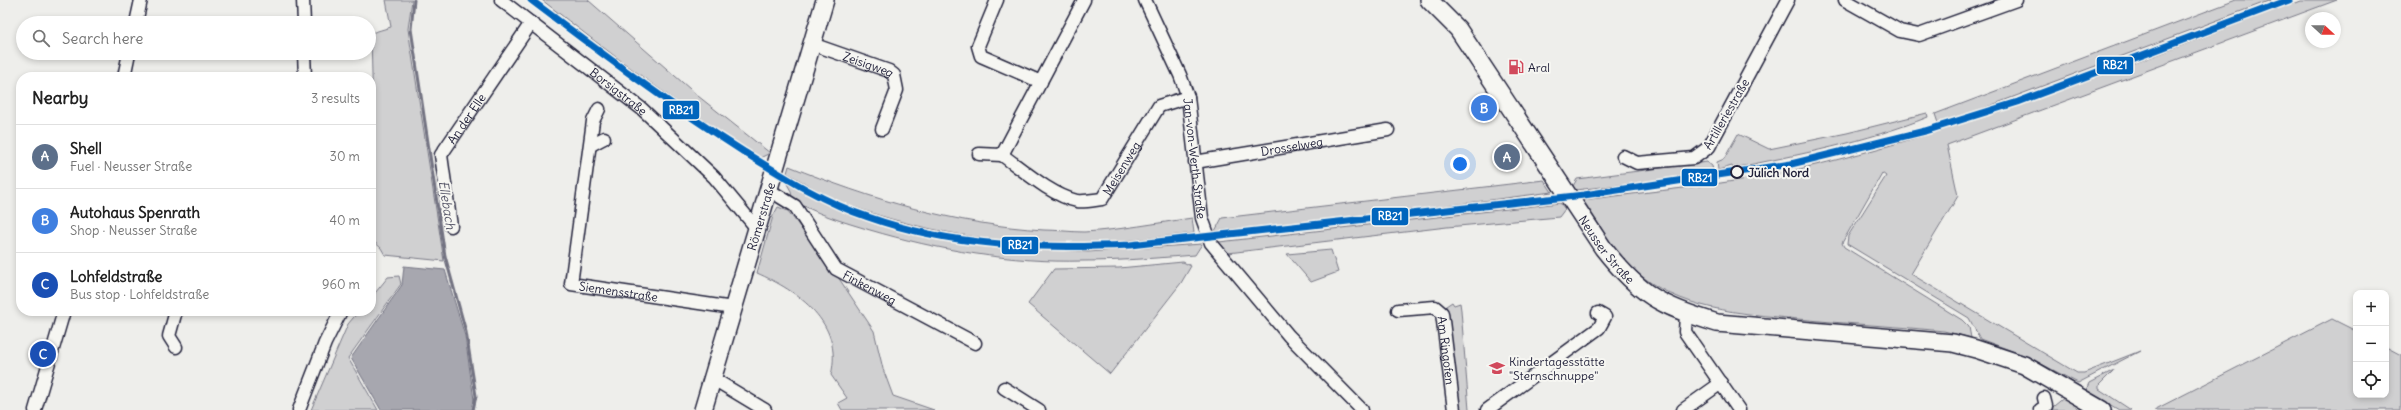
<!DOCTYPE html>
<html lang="en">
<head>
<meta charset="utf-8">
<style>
	:root { --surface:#fff; --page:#f6f6f6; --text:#222; --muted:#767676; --line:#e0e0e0; --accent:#d1495b }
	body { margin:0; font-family:Delius,sans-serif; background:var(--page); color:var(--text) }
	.controls { position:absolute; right:12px; bottom:12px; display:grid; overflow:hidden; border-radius:8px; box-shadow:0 2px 6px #0003 }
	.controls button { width:36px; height:36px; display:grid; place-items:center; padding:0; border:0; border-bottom:1px solid var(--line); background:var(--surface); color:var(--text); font:20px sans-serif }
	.compass { position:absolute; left:2305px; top:12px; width:36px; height:36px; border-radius:50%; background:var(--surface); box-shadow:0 2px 6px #0003; rotate:111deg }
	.you { position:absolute; left:1460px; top:164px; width:14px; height:14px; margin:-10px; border:3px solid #fff; border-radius:50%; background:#1a73e8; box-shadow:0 0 0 6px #1a73e833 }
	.badge { display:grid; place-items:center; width:26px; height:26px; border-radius:50%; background:var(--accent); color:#fff; font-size:13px; font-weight:700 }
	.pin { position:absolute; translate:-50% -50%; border:2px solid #fff; box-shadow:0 1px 4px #0006 }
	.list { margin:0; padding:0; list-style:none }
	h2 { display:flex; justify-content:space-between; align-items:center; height:52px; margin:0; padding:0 16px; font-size:17px }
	h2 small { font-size:13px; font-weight:400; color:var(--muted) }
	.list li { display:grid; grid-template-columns:26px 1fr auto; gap:12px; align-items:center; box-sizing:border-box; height:64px; padding:0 16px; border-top:1px solid var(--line) }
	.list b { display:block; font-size:15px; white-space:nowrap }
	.list p { margin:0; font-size:13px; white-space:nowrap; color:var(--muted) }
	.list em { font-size:13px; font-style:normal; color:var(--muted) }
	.icon { flex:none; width:22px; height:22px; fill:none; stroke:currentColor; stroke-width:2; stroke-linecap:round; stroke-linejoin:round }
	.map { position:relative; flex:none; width:2401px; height:410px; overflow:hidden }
	.search { position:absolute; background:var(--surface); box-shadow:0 2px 6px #0003; left:16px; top:16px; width:360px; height:44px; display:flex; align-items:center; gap:10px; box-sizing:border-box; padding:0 14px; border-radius:22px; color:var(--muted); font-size:15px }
	.panel { position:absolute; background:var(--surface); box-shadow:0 2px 6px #0003; left:16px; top:72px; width:360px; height:244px; border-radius:16px }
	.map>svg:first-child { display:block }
	.green { fill:#d0d0d1; stroke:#797986 }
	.water { fill:#a7a7af; stroke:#727281 }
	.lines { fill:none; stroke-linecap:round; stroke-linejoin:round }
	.stream { stroke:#727281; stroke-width:3 }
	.minor-casing { stroke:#22223b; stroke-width:15 }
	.secondary-casing { stroke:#22223b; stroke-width:20 }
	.minor { stroke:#f6f6f2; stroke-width:12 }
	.secondary { stroke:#f6f6f2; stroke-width:17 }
	.rail-1-casing { stroke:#f6f6f2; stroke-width:10 }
	.rail-1 { stroke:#0065bd; stroke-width:7 }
	.stop-dot { fill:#f6f6f2; stroke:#22223b; stroke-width:2 }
	.labels { text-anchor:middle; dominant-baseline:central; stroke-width:4; stroke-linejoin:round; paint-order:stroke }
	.street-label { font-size:12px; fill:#22223b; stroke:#f6f6f2 }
	.poi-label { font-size:12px; fill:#22223b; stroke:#f6f6f2; text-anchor:start }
	.stop-label { font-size:12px; font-weight:bold; fill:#22223b; stroke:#f6f6f2; text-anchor:start }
	.water-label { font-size:13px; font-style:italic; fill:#575769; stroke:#f6f6f2 }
	.line-badge { stroke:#f6f6f2; stroke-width:1.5 }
	.badge-label { font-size:11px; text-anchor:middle; font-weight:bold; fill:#fff }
</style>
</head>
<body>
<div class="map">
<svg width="2401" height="410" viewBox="0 0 2401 410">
	<rect width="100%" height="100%" fill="#eeeeeb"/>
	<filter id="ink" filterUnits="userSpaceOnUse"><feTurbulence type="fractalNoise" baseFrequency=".025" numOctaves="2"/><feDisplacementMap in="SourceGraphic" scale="8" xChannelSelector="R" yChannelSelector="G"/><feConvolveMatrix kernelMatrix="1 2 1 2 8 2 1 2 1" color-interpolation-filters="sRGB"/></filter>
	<g filter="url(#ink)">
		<path class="green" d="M386 0H412L408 29 444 261 385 255 381 248 371 239 374 159 371 33 391 27Z
			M542 0H588L698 96 770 153 760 158C684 109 613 56 542 0Z
			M2236 0H2271L1944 123H1938L1935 114Z
			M2300 0H2337L1947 145 1958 196 1911 274 2077 373H2084L2140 351 2078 383 2026 356 1980 339 1969 318 1847 244 1848 236 1886 176 1882 173 1842 243 1844 247 1962 320 1969 327 1971 338 1944 331C1895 326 1847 324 1798 319 1739 313 1680 311 1633 269 1613 250 1599 223 1583 200 1653 191 1726 185 1795 170 1968 130 2134 64 2300 0Z
			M1927 113 1928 117C1866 142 1798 155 1733 168L1732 166 1718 170 1717 162 1724 159 1738 134 1769 149 1847 133Z
			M1707 162 1712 166 1713 171 1683 175V178L1575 190 1573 186 1577 179Z
			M789 166C870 199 956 225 1044 230 1057 230 1071 232 1084 232 1120 230 1157 223 1192 218L1194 233C1151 238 1108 244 1065 244 995 243 920 231 854 207 830 199 809 185 787 173Z
			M1544 180 1552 192 1366 216 1215 231 1222 218Z
			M787 184 851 215 902 231 976 245 1088 252 1202 244 1195 255C1158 258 1120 261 1083 261 1011 263 938 250 870 230 844 222 815 214 792 199L791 191Z
			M1560 203 1565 209 1559 217 1447 227 1228 253 1219 242Z
			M778 207 788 211 838 277 874 331 883 369 893 396 934 410H842L838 403 847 398 831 375C844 323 798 291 757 273L773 216Z
			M1331 250 1338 272 1311 282 1287 254Z
			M1183 262 1191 266 1181 283 1110 374 1028 304 1054 269 1119 268Z
			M399 276 401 284 348 358 378 410H311L348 324 359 311H371V298L388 277Z
			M1452 302 1454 305 1460 303 1461 310 1469 410H1458L1446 306Z
			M2332 319 2356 331V395H2386V347L2401 355V410H2154Z
			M2114 370 2099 385V389L2131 410H2119L2086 390 2089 383Z
			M2065 397 2087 410H2049Z"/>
		<path class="water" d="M404 266 445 270 465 336 474 400 473 410H381L351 358 402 285Z"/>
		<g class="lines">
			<path class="stream" d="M414 0 411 29 445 256 466 332 476 396 473 410"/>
			<defs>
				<g id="minor">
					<path d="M303 0 304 23"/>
					<path id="s1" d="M501 0 642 109 714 177 758 230"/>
					<path d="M997 0 978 46 981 56 1041 82"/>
					<path id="s2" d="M1145 0 1180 75 1188 97 1202 218 1211 243 1289 336 1362 410"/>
					<path d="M1845 0 1900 31 1919 35 2016 0"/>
					<path d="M136 23 141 0"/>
					<path id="s3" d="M812 44 889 71 894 75 897 90 882 129"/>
					<path d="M304 53 305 77"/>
					<path d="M124 77 129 53"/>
					<path id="s4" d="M599 109 593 121 571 284 733 308"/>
					<path d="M591 145 604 138"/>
					<path d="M979 154 1002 155 1084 0"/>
					<path id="s5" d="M1002 155C1023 170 1051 195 1077 201 1084 202 1094 200 1102 199L1159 106 1188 97"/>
					<path d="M1623 156 1637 163 1694 158 1709 147 1788 0"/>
					<path id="s6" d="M1195 162 1388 130"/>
					<path id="s7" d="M769 190 795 206 836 269 975 343"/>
					<path id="s8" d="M451 226 441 155 531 23"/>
					<path id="s9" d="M1398 310 1435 307 1442 313 1454 410"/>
					<path d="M176 311 169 336 176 347"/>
					<path d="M1686 314 1685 332 1739 410"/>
					<path d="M712 378 765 410"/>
					<path d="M1004 388 1039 410"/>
					<path d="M35 410 64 311"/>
					<path d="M299 410 325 343 341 311"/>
					<path d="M1487 410 1599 328 1605 317 1598 313"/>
					<path d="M1683 410 1721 383"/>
					<path d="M2040 410 2046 406 2044 398"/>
				</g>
				<g id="secondary">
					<path id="s10" d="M1429 0 1458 29 1603 248C1640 295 1660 306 1717 323L1953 343 1976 349 2024 365 2102 410"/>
					<path id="s11" d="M703 410 825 0"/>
				</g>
			</defs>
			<use href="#minor" class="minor-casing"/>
			<use href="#secondary" class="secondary-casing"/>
			<use href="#minor" class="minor"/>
			<use href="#secondary" class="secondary"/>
			<defs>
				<path id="rail-1" d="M531 0C601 53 670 105 744 152 784 177 823 202 868 217 952 247 1042 249 1130 245L1584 195 1791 164 1925 131 2018 102 2289 0"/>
			</defs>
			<use href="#rail-1" class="rail-1-casing"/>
			<use href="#rail-1" class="rail-1"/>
		</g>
	</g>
	<defs>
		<symbol id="fuel-bare" viewBox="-9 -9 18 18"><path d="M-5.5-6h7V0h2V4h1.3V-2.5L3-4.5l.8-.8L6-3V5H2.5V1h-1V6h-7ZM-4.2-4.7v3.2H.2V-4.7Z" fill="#d1495b" stroke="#f6f6f2" stroke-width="2.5" paint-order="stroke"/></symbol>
		<symbol id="school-bare" viewBox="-9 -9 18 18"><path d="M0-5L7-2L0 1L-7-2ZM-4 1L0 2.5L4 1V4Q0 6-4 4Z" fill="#d1495b" stroke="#f6f6f2" stroke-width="2.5" paint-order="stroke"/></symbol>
	</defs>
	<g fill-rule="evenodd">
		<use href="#fuel-bare" x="1505" y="56" width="22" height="22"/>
		<use href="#school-bare" x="1486" y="357" width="22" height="22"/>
	</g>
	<circle class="stop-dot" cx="1737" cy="172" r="6"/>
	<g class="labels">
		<g class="street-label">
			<text stroke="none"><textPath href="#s3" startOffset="60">Zeisigweg</textPath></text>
			<text stroke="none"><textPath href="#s1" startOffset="149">Borsigstraße</textPath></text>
			<text transform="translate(1726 114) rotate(-60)">Artilleriestraße</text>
			<text stroke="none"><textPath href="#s8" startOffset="116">An der Elle</textPath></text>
			<text stroke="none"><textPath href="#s6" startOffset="98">Drosselweg</textPath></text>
			<text stroke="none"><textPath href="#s2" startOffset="168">Jan-von-Werth-Straße</textPath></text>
			<text stroke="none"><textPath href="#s5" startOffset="150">Meisenweg</textPath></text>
			<text stroke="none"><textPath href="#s11" startOffset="202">Römerstraße</textPath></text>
			<text stroke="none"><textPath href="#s10" startOffset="307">Neusser Straße</textPath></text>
			<text stroke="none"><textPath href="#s7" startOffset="144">Finkenweg</textPath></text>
			<text stroke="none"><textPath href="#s4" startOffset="226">Siemensstraße</textPath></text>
			<text stroke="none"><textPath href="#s9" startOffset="84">Am Ringofen</textPath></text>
		</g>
		<g class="poi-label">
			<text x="1528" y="67">Aral</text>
			<text x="1509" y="361">Kindertagesstätte<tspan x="1509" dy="14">"Sternschnuppe"</tspan></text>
		</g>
		<g class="stop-label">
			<text x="1748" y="172">Jülich Nord</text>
		</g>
		<g class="water-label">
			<text transform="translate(447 205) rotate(81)">Ellebach</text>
		</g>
	</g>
	<g class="line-badge">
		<rect x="2096" y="56" width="38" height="19" rx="4" fill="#0065bd"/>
		<rect x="662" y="100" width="38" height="20" rx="4" fill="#0065bd"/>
		<rect x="1681" y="168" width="37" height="19" rx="4" fill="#0065bd"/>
		<rect x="1371" y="207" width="38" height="19" rx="4" fill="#0065bd"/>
		<rect x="1001" y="236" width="38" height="19" rx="4" fill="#0065bd"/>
	</g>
	<g class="badge-label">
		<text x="2115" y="69">RB21</text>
		<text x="681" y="114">RB21</text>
		<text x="1700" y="182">RB21</text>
		<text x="1390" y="220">RB21</text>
		<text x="1020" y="249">RB21</text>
	</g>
</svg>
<div class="controls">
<button>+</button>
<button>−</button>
<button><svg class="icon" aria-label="locate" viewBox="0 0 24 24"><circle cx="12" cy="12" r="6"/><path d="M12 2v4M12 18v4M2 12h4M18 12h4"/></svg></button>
</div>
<svg class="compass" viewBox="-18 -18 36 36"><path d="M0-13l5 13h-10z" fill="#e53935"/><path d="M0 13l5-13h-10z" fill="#767676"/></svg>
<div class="you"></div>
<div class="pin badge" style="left:1507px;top:157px;background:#5c6f8a">A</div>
<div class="pin badge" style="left:1484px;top:108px;background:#3f7fe0">B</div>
<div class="pin badge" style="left:43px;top:354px;background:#1a4fb4">C</div>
<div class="search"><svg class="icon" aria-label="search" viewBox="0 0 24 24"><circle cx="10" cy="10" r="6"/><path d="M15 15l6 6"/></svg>Search here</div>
<section class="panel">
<h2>Nearby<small>3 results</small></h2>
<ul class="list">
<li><span class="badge" style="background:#5c6f8a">A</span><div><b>Shell</b><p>Fuel · Neusser Straße</p></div><em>30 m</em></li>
<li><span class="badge" style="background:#3f7fe0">B</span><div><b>Autohaus Spenrath</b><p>Shop · Neusser Straße</p></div><em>40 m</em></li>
<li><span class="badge" style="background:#1a4fb4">C</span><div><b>Lohfeldstraße</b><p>Bus stop · Lohfeldstraße</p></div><em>960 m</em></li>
</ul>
</section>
</div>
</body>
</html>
